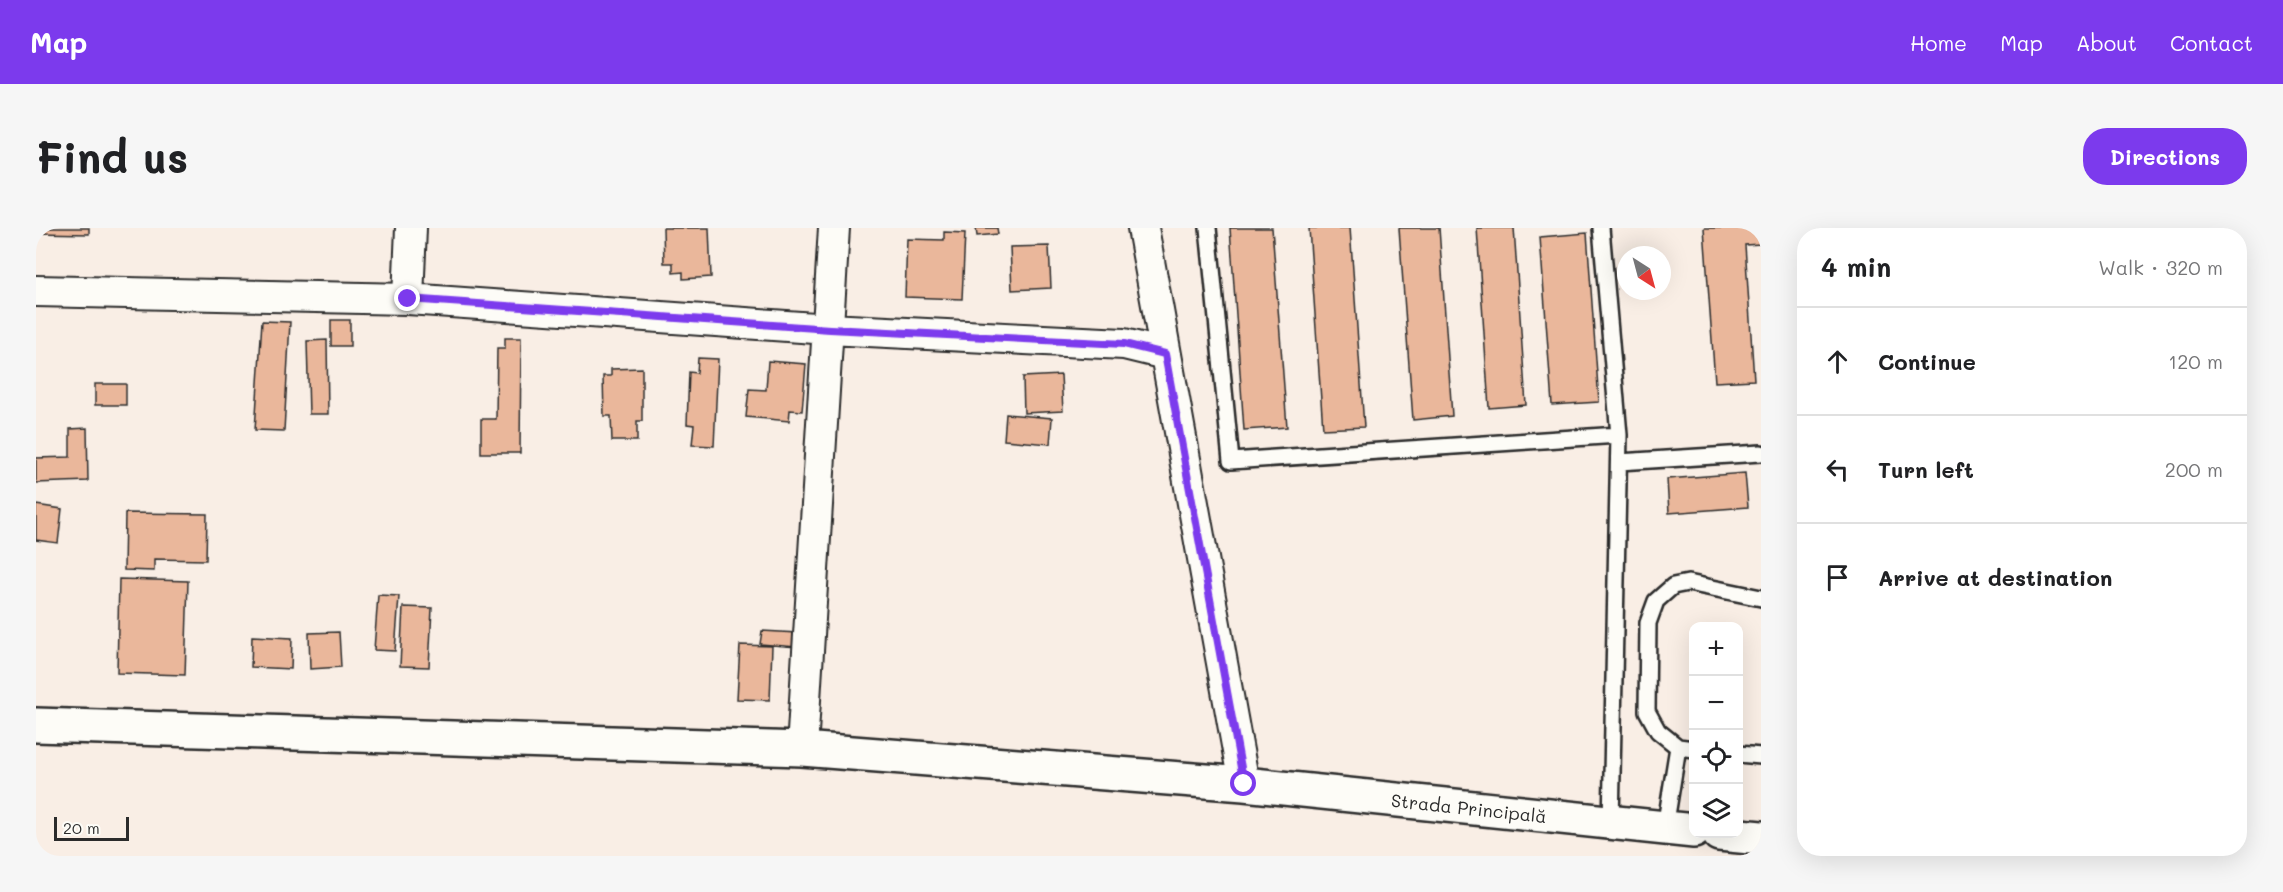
<!DOCTYPE html>
<html lang="en">
<head>
<meta charset="utf-8">
<style>
	:root { --surface:#fff; --page:#f6f6f6; --text:#202124; --muted:#757577; --line:#e0e0e0; --accent:#7c3aed }
	body { margin:0; font-family:Mali,sans-serif; background:var(--page); color:var(--text) }
	.controls { position:absolute; right:18px; bottom:18px; display:grid; overflow:hidden; border-radius:12px; box-shadow:0 6px 24px #0002 }
	.controls button { width:54px; height:54px; display:grid; place-items:center; padding:0; border:0; border-bottom:2px solid var(--line); background:var(--surface); color:var(--text); font:30px sans-serif }
	.compass { position:absolute; left:1581px; top:18px; width:54px; height:54px; border-radius:50%; background:var(--surface); box-shadow:0 6px 24px #0002; rotate:144deg }
	.scale { position:absolute; left:18px; bottom:15px; width:75px; box-sizing:border-box; padding-left:6px; border:3px solid #2b2b2b; border-top:0; font-size:16px; line-height:21px; white-space:nowrap; color:#2b2b2b; -webkit-text-stroke:4px #fdfcf7; paint-order:stroke }
	.stop { position:absolute; width:18px; height:18px; margin:-14px; border:4px solid #7c3aed; border-radius:50%; background:#fff }
	.stop.end { background:#7c3aed; border-color:#fff; box-shadow:0 2px 6px #0008 }
	.list { margin:0; padding:0; list-style:none }
	h2 { display:flex; justify-content:space-between; align-items:center; height:78px; margin:0; padding:0 24px; font-size:26px }
	h2 small { font-size:20px; font-weight:400; color:var(--muted) }
	.list li { display:grid; grid-template-columns:39px 1fr auto; gap:18px; align-items:center; box-sizing:border-box; height:108px; padding:0 24px; border-top:2px solid var(--line) }
	.list b { display:block; font-size:22px; white-space:nowrap }
	.list em { font-size:20px; font-style:normal; color:var(--muted) }
	.icon { flex:none; width:33px; height:33px; fill:none; stroke:currentColor; stroke-width:2; stroke-linecap:round; stroke-linejoin:round }
	.map { position:relative; flex:none; width:1725px; height:628px; overflow:hidden; border-radius:24px }
	header { display:flex; align-items:center; gap:36px; box-sizing:border-box; height:84px; padding:0 30px; background:var(--accent); color:#fff }
	header strong { font-size:28px }
	nav { display:flex; gap:33px; margin-inline-start:auto; font-size:21px }
	.intro { display:flex; align-items:center; justify-content:space-between; box-sizing:border-box; height:144px; padding:0 36px }
	h1 { margin:0; font-size:42px }
	.button { padding:15px 27px; border-radius:24px; background:var(--accent); color:#fff; font-size:21px; font-weight:700 }
	main { display:flex; gap:36px; padding:0 36px }
	aside { flex:1; background:var(--surface); border-radius:24px; box-shadow:0 6px 24px #0002 }
	.map>svg:first-child { display:block }
	.building { fill:#eab79b; stroke:#2b2b2b; stroke-width:1.5 }
	.lines { fill:none; stroke-linecap:round; stroke-linejoin:round }
	.lane-casing { stroke:#2b2b2b; stroke-width:20 }
	.street-casing { stroke:#2b2b2b; stroke-width:34 }
	.secondary-casing { stroke:#2b2b2b; stroke-width:38 }
	.lane { stroke:#fdfcf7; stroke-width:15 }
	.street { stroke:#fdfcf7; stroke-width:30 }
	.secondary { stroke:#fdfcf7; stroke-width:33 }
	.route { stroke:#7c3aed; stroke-width:8 }
	.labels { text-anchor:middle; dominant-baseline:central; stroke-width:4.5; stroke-linejoin:round; paint-order:stroke }
	.street-label { font-size:18px; fill:#2b2b2b; stroke:#fdfcf7 }
</style>
</head>
<body>
<header>
<strong>Map</strong>
<nav><a>Home</a><a>Map</a><a>About</a><a>Contact</a></nav>
</header>
<div class="intro"><h1>Find us</h1><a class="button">Directions</a></div>
<main>
<div class="map">
<svg width="1725" height="628" viewBox="0 0 1725 628">
	<rect width="100%" height="100%" fill="#f9eee5"/>
	<filter id="ink" filterUnits="userSpaceOnUse"><feTurbulence type="fractalNoise" baseFrequency=".0167" numOctaves="2"/><feDisplacementMap in="SourceGraphic" scale="12" xChannelSelector="R" yChannelSelector="G"/><feConvolveMatrix kernelMatrix="1 2 1 2 8 2 1 2 1" color-interpolation-filters="sRGB"/></filter>
	<g filter="url(#ink)">
		<path class="building" d="M0 0H53V6L0 5Z
			M627 0H673L675 49 647 51V44L637 45V35H628Z
			M940 0H961L962 6 941 8Z
			M1194 0H1236L1251 199 1208 202Z
			M1273 0H1314L1328 199 1287 201Z
			M1363 0H1403L1416 188 1377 192Z
			M1441 0H1478L1490 177 1453 180Z
			M1668 0H1725V16L1709 17 1718 152 1679 154Z
			M908 4 929 5 926 71 869 69 871 11 908 12Z
			M1551 5 1563 174 1516 177 1504 9Z
			M1013 18 1015 60 976 62 974 19Z
			M295 92H314V118H295Z
			M226 93 254 94 248 203 219 202Z
			M469 110H485L484 225H445V191H460L461 120H469Z
			M291 112 292 186H273L271 113Z
			M662 130 682 131 678 218 656 217 658 197 651 196 653 144 661 145Z
			M732 133 770 136 766 183 754 182 753 193 710 189 713 161 730 162Z
			M606 140V193H601V213H576L575 188H568L567 148H575V141Z
			M1025 147 1027 183 988 185 987 149Z
			M59 156H90V177H59Z
			M970 186 1016 190 1014 216 968 212Z
			M51 200 52 253 0 255V230L34 229V201Z
			M1709 245 1712 279 1633 285 1631 251Z
			M0 277 26 281 22 315 0 312Z
			M89 285 171 286 170 332 118 331V343L88 342Z
			M83 351 152 353 149 447 81 445Z
			M342 367 363 368 359 423 338 422Z
			M367 379 396 380 393 439 364 438Z
			M726 403 762 405 761 419 724 416Z
			M303 404 305 439 274 441 273 405Z
			M216 408 256 410 255 441 215 439Z
			M704 417 736 418 734 472 701 471Z"/>
		<g class="lines">
			<defs>
				<path id="lane" d="M1172 0 1195 233 1583 207
					M1565 0 1583 207 1575 595
					M1583 234 1725 225
					M1658 521 1642 519 1622 503 1611 483 1612 395 1620 373 1637 358 1652 355 1725 370
					M1702 526 1725 528
					M1629 600 1642 519"/>
				<path id="street" d="M1107 0 1208 556
					M0 63 372 71 793 101 1088 116 1129 126
					M372 71 375 0
					M766 521 798 0"/>
				<path id="secondary" d="M0 497 766 521 1208 556 1658 603
					M1683 606 1725 610"/>
			</defs>
			<use href="#lane" class="lane-casing"/>
			<use href="#street" class="street-casing"/>
			<use href="#secondary" class="secondary-casing"/>
			<use href="#lane" class="lane"/>
			<use href="#street" class="street"/>
			<use href="#secondary" class="secondary"/>
		</g>
	</g>
	<g class="lines" filter="url(#ink)">
		<path class="route" d="M372 71 794 101 1088 116 1129 126 1208 556"/>
	</g>
	<g class="labels">
		<g class="street-label">
			<text transform="translate(1433 580) rotate(6)">Strada Principală</text>
		</g>
	</g>
</svg>
<div class="controls">
<button>+</button>
<button>−</button>
<button><svg class="icon" aria-label="locate" viewBox="0 0 24 24"><circle cx="12" cy="12" r="6"/><path d="M12 2v4M12 18v4M2 12h4M18 12h4"/></svg></button>
<button><svg class="icon" aria-label="layers" viewBox="0 0 24 24"><path d="M12 4l9 5-9 5-9-5zM3 14l9 5 9-5"/></svg></button>
</div>
<svg class="compass" viewBox="-18 -18 36 36"><path d="M0-13l5 13h-10z" fill="#e53935"/><path d="M0 13l5-13h-10z" fill="#757577"/></svg>
<div class="scale">20 m</div>
<div class="stop" style="left:1208px;top:556px"></div>
<div class="stop end" style="left:372px;top:71px"></div>
</div>
<aside>
<h2>4 min<small>Walk · 320 m</small></h2>
<ul class="list">
<li><svg class="icon" aria-label="ahead" viewBox="0 0 24 24"><path d="M12 20V5M6 11l6-6 6 6"/></svg><div><b>Continue</b></div><em>120 m</em></li>
<li><svg class="icon" aria-label="left" viewBox="0 0 24 24"><path d="M17 20v-9H6M10 6l-5 5 5 5"/></svg><div><b>Turn left</b></div><em>200 m</em></li>
<li><svg class="icon" aria-label="arrive" viewBox="0 0 24 24"><path d="M6 21V4h12l-3 4 3 4H6"/></svg><div><b>Arrive at destination</b></div></li>
</ul>
</aside>
</main>
</body>
</html>
